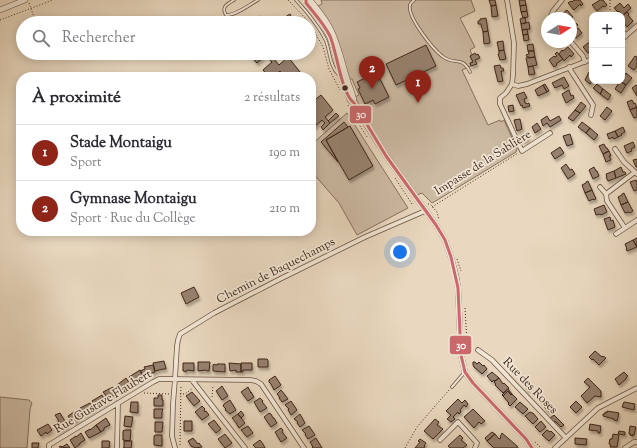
<!DOCTYPE html>
<html lang="fr">
<head>
<meta charset="utf-8">
<style>
	:root { --surface:#fff; --page:#f2f2f3; --text:#2b2b33; --muted:#7c7c81; --line:#e1e1e2; --accent:#8f2418 }
	body { margin:0; font-family:"Sorts Mill Goudy",serif; background:var(--page); color:var(--text) }
	.controls { position:absolute; right:12px; top:12px; display:grid; overflow:hidden; border-radius:8px; box-shadow:0 2px 10px #0003 }
	.controls button { width:36px; height:36px; display:grid; place-items:center; padding:0; border:0; border-bottom:1px solid var(--line); background:var(--surface); color:var(--text); font:20px sans-serif }
	.compass { position:absolute; left:541px; top:12px; width:36px; height:36px; border-radius:50%; background:var(--surface); box-shadow:0 2px 10px #0003; rotate:79deg }
	.you { position:absolute; left:400px; top:252px; width:14px; height:14px; margin:-10px; border:3px solid #fff; border-radius:50%; background:#1a73e8; box-shadow:0 0 0 6px #1a73e833 }
	.badge { display:grid; place-items:center; width:26px; height:26px; border-radius:50%; background:var(--accent); color:#fff; font-size:13px; font-weight:700 }
	.pin { position:absolute; translate:-50% -33px; filter:drop-shadow(0 1px 2px #0008) }
	.pin::after { content:''; position:absolute; top:21px; width:14px; height:12px; background:inherit; clip-path:polygon(0 0,100% 0,50% 100%) }
	.list { margin:0; padding:0; list-style:none }
	h2 { display:flex; justify-content:space-between; align-items:center; height:52px; margin:0; padding:0 16px; font-size:17px }
	h2 small { font-size:13px; font-weight:400; color:var(--muted) }
	.list li { display:grid; grid-template-columns:26px 1fr auto; gap:12px; align-items:center; box-sizing:border-box; height:56px; padding:0 16px; border-top:1px solid var(--line) }
	.list b { display:block; font-size:15px; white-space:nowrap }
	.list p { margin:0; font-size:13px; white-space:nowrap; color:var(--muted) }
	.list em { font-size:13px; font-style:normal; color:var(--muted) }
	.icon { flex:none; width:22px; height:22px; fill:none; stroke:currentColor; stroke-width:2; stroke-linecap:round; stroke-linejoin:round }
	.map { position:relative; flex:none; width:637px; height:448px; overflow:hidden }
	.search { position:absolute; background:var(--surface); box-shadow:0 2px 10px #0003; left:16px; top:16px; width:300px; height:44px; display:flex; align-items:center; gap:10px; box-sizing:border-box; padding:0 14px; border-radius:22px; color:var(--muted); font-size:15px }
	.panel { position:absolute; background:var(--surface); box-shadow:0 2px 10px #0003; left:16px; top:72px; width:300px; height:164px; border-radius:16px }
	.map>svg:first-child { display:block }
	.green { fill:#ccbaa3; stroke:#86705e }
	.building { fill:#978270; stroke:#3f251a; filter:url(#shadow) }
	.lines { fill:none; stroke-linecap:round; stroke-linejoin:round }
	.service-casing { stroke:#6a5243; stroke-width:3.5 }
	.minor-casing { stroke:#6a5243; stroke-width:5.5 }
	.tertiary-casing { stroke:#6a5243; stroke-width:6 }
	.path { stroke:#3f251a; stroke-width:1; stroke-dasharray:1 2; stroke-linecap:butt }
	.service { stroke:#f1e6d5; stroke-width:2 }
	.minor { stroke:#f1e6d5; stroke-width:4 }
	.tertiary { stroke:#f1e6d5; stroke-width:5 }
	.bus-1-casing { stroke:#f1e6d5; stroke-width:6 }
	.bus-1 { stroke:#cb686b; stroke-width:3 }
	.bus-dot { fill:#3f251a; stroke:#f1e6d5; stroke-width:1.5 }
	.labels { text-anchor:middle; dominant-baseline:central; stroke-width:3.5; stroke-linejoin:round; paint-order:stroke }
	.street-label { font-size:12px; fill:#3f251a; stroke:#f1e6d5 }
	.line-badge { stroke:#f1e6d5; stroke-width:1.5 }
	.badge-label { font-size:11px; text-anchor:middle; font-weight:bold; fill:#fff }
</style>
</head>
<body>
<div class="map">
<svg width="637" height="448" viewBox="0 0 637 448">
	<defs>
		<filter id="shadow"><feDropShadow dx="1.5" dy="3" stdDeviation="1" flood-color="#0004"/></filter>
	</defs>
	<rect width="100%" height="100%" fill="#e9d8bf"/>
	<filter id="stains"><feTurbulence type="fractalNoise" baseFrequency=".005" numOctaves="4"/><feColorMatrix values="0 0 0 0 .2 0 0 0 0 .09 0 0 0 0 .02 0 0 0 .5 -.17"/></filter>
	<radialGradient id="worn" r=".72"><stop offset=".6" stop-color="#630" stop-opacity="0"/><stop offset="1" stop-color="#630" stop-opacity=".3"/></radialGradient>
	<path class="green" d="M321 0H471L475 11 460 18 475 47 470 50 472 55 470 56 473 62 470 63 471 66 462 70 488 125 500 120 501 122 504 120 517 149 516 152 434 202 432 203 422 193 417 195C394 163 371 132 355 97L359 95 352 79H349L318 6 322 4Z
		M347 113 408 208 357 235 339 203 311 171V145Z
		M0 397 29 400 32 403 30 409 27 448H0Z"/>
	<path class="building" d="M489 0H495L496 5 491 6Z
		M519 0H525L526 5 520 6Z
		M574 0H580L583 4 581 6 580 4 574 10 568 3 571 1 572 2Z
		M600 0H603L607 5 604 7 603 6 597 11 592 5Z
		M620 3 624 8 628 4 631 8 623 15 619 11 618 12 614 8Z
		M496 5 498 16 492 17 491 6Z
		M526 5 527 11 521 12 520 6Z
		M567 10 573 17 571 18 569 17 568 18H559L558 17Z
		M527 11 528 17 523 18 521 12Z
		M627 12 629 14 628 15 633 21 627 27 623 22 625 21 622 18V16Z
		M290 14 291 16 280 23 279 21Z
		M260 16 261 17 251 23H249Z
		M291 16 295 23H280Z
		M261 17 264 23H251Z
		M525 17 526 23 521 24 520 19Z
		M486 18 488 31 483 32 481 24H478V21H480V19Z
		M529 22 530 29 522 30 521 24Z
		M576 23 578 25 576 27 577 29 578 28 582 33 576 38 572 34 574 33 571 30V27Z
		M547 25V33L543 28Z
		M527 29 528 34 523 35 522 30Z
		M488 31 490 43 484 44 483 32Z
		M528 34 529 40 524 41 523 35Z
		M591 38 592 39V48L590 50 591 51 588 53 583 47 588 43H589L590 42 589 40Z
		M503 41 504 50 499 51 497 42Z
		M554 42H563L558 46Z
		M533 44 534 51H528L527 45Z
		M426 45 436 66 396 85 386 64Z
		M568 47 574 54 571 57 570 55 564 61 559 54 562 50 563 51Z
		M504 50 506 59 500 60 498 54H499V51Z
		M528 51H534L535 57 529 58V57H527L526 55 529 54Z
		M557 52 563 59 556 64 557 65 554 67 549 60 554 56 555 57 557 56 555 54Z
		M248 53H279L273 58 279 65 288 57 300 72 295 77H285L280 71 273 77H269L263 70 272 62 266 55 257 63Z
		M475 53 476 55 478 54 480 58 475 60 477 64 471 66 470 63 473 62 470 56Z
		M635 56 637 57V66L634 70 628 66Z
		M535 57 537 65 528 67 526 58Z
		M500 65 501 68H503L504 71H501L503 81 498 82 494 66Z
		M533 66 535 74 529 75 528 67Z
		M589 72 592 74V81L590 84 585 80Z
		M375 73 378 80 380 79 389 97 375 104 373 100 365 104 358 89 360 88 357 82Z
		M626 73 632 78 626 85 620 81H622V79Z
		M564 77 569 86 564 89 562 85 555 88 552 83Z
		M620 81 626 85 621 93 615 89Z
		M545 84 549 91 547 92 543 85Z
		M597 84 603 89 600 94 593 88Z
		M543 85 547 92 538 96 535 90Z
		M636 85 637 86V96L632 88Z
		M603 89 611 95 608 100 600 94Z
		M569 90 571 96 573 95 574 98 566 103 562 94Z
		M524 92 527 98 524 99 525 103H526L527 104 529 103 530 106 523 108 522 105 521 106 516 95Z
		M321 95 333 110 325 117 330 123 323 130 321 127 325 123 322 120 313 128 311 125V113L314 111 311 107V101L312 102Z
		M632 100 634 104 635 103 637 107 630 110 627 102Z
		M581 102 586 106 580 113 575 110Z
		M513 105 514 111 509 112 508 106Z
		M607 107 612 111 605 120 600 116Z
		M637 107V117L634 118 630 110Z
		M575 110 580 113 573 121 568 118Z
		M336 113 339 116 330 123 328 121Z
		M547 116 550 121 559 116 561 120 550 127 547 123 543 126 541 120Z
		M520 119 522 129 517 131 514 120Z
		M344 122 348 127 326 140 338 162 321 142Z
		M582 122 590 128 586 133 578 127Z
		M537 123 541 129 535 133 532 127Z
		M350 126 373 166 349 180 326 140Z
		M623 127 625 132 621 134 622 135 618 137 615 131Z
		M590 128 598 135 594 140 586 133Z
		M615 131 618 137 614 139 613 137 609 139 607 134Z
		M527 133 528 139 523 141 521 135Z
		M570 134 573 144 567 146 563 136Z
		M633 142 635 147 631 149 632 151 627 153 624 146Z
		M604 144 606 148H607L609 151 603 154 599 146Z
		M560 147 564 153 555 159 551 153Z
		M609 151 611 156H609L611 160 606 162 603 154Z
		M637 159V167H636L633 160Z
		M566 164 570 170 572 169 575 174 568 179 561 168Z
		M594 167 596 171H597L599 176 593 179 589 170Z
		M621 167 623 172H625L626 174 616 178 614 171Z
		M614 171 616 178 608 181 606 177H607L606 174Z
		M636 180 637 183V190L634 191 630 182Z
		M588 181 592 190 585 193 582 185 586 183V182Z
		M592 190 596 199 594 200 593 199 589 201 585 193Z
		M624 193 628 202 621 205 618 197 622 195V194Z
		M628 202 633 211 630 213 629 212 625 213 621 205Z
		M604 205 607 212 601 215 600 214 596 215 594 209Z
		M610 217 611 221 613 220 615 227 608 230 604 219Z
		M637 238V247L633 240Z
		M633 240 637 247 627 251 626 249H627L625 244Z
		M194 287 199 297 186 304 181 293Z
		M595 351 602 357 603 356 606 358 599 365 593 359 592 360 589 357Z
		M258 359H267L268 360V367H258Z
		M164 361 166 369H163L155 371 153 363Z
		M198 362H210L209 371H207L206 370 198 371Z
		M473 362H475L477 364 479 362 483 366 484 365 487 369 482 374 474 367 473 365Z
		M183 363H194V371L187 370 186 372 184 371H183Z
		M229 363 241 364V372H236V370L230 371Z
		M241 363H252V370H243V372H241Z
		M214 364 216 365H217V364H225V372L213 371V365Z
		M153 365 155 372 147 375 146 374 143 376 140 371 145 369 144 367Z
		M140 370 144 377 137 381 134 384 129 377Z
		M492 372 499 378 495 381 494 380 492 382 487 376Z
		M624 372 628 376 626 378V379L619 385 615 379Z
		M275 376 281 385 274 390 271 384 269 382V380Z
		M126 378 130 384 124 390 121 391 117 385Z
		M499 378 503 384 504 383 509 388 503 393 495 385 496 384 494 382Z
		M588 378 601 391V397L595 396 587 403 581 396 590 387 584 382Z
		M527 384 531 388 528 390 525 386Z
		M222 386 228 396 222 400 216 391Z
		M113 387 117 393 113 396 112 395 108 398 103 392Z
		M248 387 251 393V392L254 397 248 401 241 392Z
		M508 389 512 394 511 395 508 391 503 396 502 395Z
		M281 390 282 391 288 399 282 402 279 398H280L277 394Z
		M508 391 511 395 512 394 517 399 510 406 508 404 509 403 503 396Z
		M192 392 200 401 194 406 186 396Z
		M102 395 106 402 101 404 97 408 92 401Z
		M158 395H162V400H163V406H154V398H158Z
		M260 398 263 401 262 402 267 408 260 412 254 402Z
		M458 399 462 403 465 400 468 404 466 407 464 405 460 410 461 412 459 414 458 412 453 417 455 419 451 422 447 419 451 415 446 411Z
		M230 400 236 410 230 414 225 410 226 409 223 406 224 404Z
		M291 401 297 410 291 415 288 410 289 409 285 405Z
		M576 401 582 407 576 413 570 407Z
		M131 402H138V413L130 412Z
		M520 402 528 409 523 414 515 407Z
		M624 402 635 404 634 410 622 407Z
		M90 403 94 410 88 412V413L85 415 80 408Z
		M547 404 552 409 549 412 544 407Z
		M202 406 205 409 204 410 205 412 206 411 209 415 202 420 195 412Z
		M154 409H163L162 412V418H154Z
		M473 409 485 421 481 424 479 422 474 428 464 417Z
		M77 410 81 417 73 422H72L68 416Z
		M241 411 244 415 241 418 238 414Z
		M607 411 619 413 617 421 614 420V419L603 416V414H605V412L607 413Z
		M530 412 532 413H533L538 419 533 424 525 416Z
		M60 413 68 426 63 428 57 432 52 425 59 421 55 415Z
		M269 413 271 414 273 418H274L277 423 271 427 264 417Z
		M238 414 245 423 239 428 237 425V424L232 418Z
		M300 414 305 423 300 427 297 423 298 422 294 419 295 418Z
		M554 415 564 425 561 427 555 421 554 422 550 418Z
		M125 416 133 417 131 427 124 426Z
		M106 418 110 425 104 428V430L101 432 96 425Z
		M435 419 439 422 437 425 443 429 433 439 424 431Z
		M214 420 221 429 216 433 208 424Z
		M184 421H192V431H184Z
		M541 421 546 427 540 432 535 427Z
		M155 422H163L162 432H155Z
		M48 424 52 430 47 434 46 432 41 436 37 430Z
		M590 424 601 426 600 433H598V431L589 430Z
		M96 425 101 432 89 438 85 432 90 429V430Z
		M248 426 253 433 247 437 241 430Z
		M309 426 315 435 308 439 305 435 306 434 302 430Z
		M630 426 636 427 634 435 633 434V436L630 435 631 434H629Z
		M281 428 283 430 282 432 287 438 281 442 275 432Z
		M124 430H131L130 441 123 440V431Z
		M547 430 550 432 551 431 555 435 549 441 542 435Z
		M619 431 625 432V435L618 434Z
		M492 432 495 434 487 441 485 438Z
		M81 433 85 440 80 443V444L75 448 70 440 76 436V437Z
		M502 433 517 446 518 448H494L487 441 495 434 499 439 501 438 500 437Z
		M225 434 232 443 225 448 218 439Z
		M613 434 619 435 617 447H610L611 445 609 444 610 439H612Z
		M155 435H162V446L154 445V436Z
		M460 435 463 438 461 440 467 445 463 448H450L448 446Z
		M193 438 198 444 199 443 202 447 195 448 194 447H193L191 446 188 441Z
		M316 438 322 448H313L312 447H313L310 442Z
		M575 438 587 439 586 445 575 444Z
		M420 439 426 443 424 446H425L424 448H415L420 442 418 441Z
		M260 440 263 444 265 448H256L253 445Z
		M102 441H109L110 442 109 448H102Z
		M124 441H132L131 448H123H124Z
		M32 443H39L38 448H32Z
		M67 444 70 448 59 447 61 446 62 447Z"/>
	<g class="lines">
		<defs>
			<path id="service" d="M234 0C227 4 221 7 226 15 235 16 249 5 258 0
				M296 0C307 12 319 26 326 41 330 52 330 66 338 74
				M414 0C413 1 410 4 410 5 407 17 433 49 442 56 454 66 462 55 470 72
				M452 387 464 373"/>
			<path id="minor" d="M507 0 514 43 513 75 512 84 506 93 500 98V104L522 151 550 133
				M552 18 551 16 553 11 562 0
				M622 30 626 36
				M622 39 637 26
				M571 42 583 56 585 62
				M569 67 571 71 593 105 591 115
				M512 84 518 86 527 84 592 59
				M615 149 624 162 637 174
				M600 187 606 194 635 172
				M606 194 607 201 625 228
				M616 234 637 220
				M478 350 492 360 566 438
				M192 380 245 448
				M440 440 458 422 477 443 475 448
				M49 448V445L153 382 159 379H168L250 380 256 381 261 384 304 448
				M117 448 118 403
				M175 448 172 436 173 404 175 379 177 346 178 340 180 334 214 313 280 279 365 237 425 211
				M555 448 598 408 637 388
				M625 448 634 442H637"/>
			<path id="tertiary" d="M306 0V3L321 21 330 37 334 49 343 83 350 100 354 103 366 124 386 156 436 225 445 240 451 257 456 276 458 288 461 355 465 372 473 383 526 439 532 448
				M308 0H310C317 9 325 18 330 28 339 45 342 64 348 82 350 88 354 96 354 103
				M0 10 25 0"/>
		</defs>
		<use href="#service" class="service-casing"/>
		<use href="#minor" class="minor-casing"/>
		<use href="#tertiary" class="tertiary-casing"/>
		<path class="path" d="M288 0 309 22 323 47 329 69 340 90
			M610 0V15
			M29 3 35 20 37 23
			M0 20 53 0
			M54 53 57 60
			M348 105 353 115 367 137
			M395 178 412 204 414 203
			M428 204H430L437 212 439 220
			M432 207 518 153
			M457 259 461 271
			M465 308 467 342 466 347
			M144 393 169 394
			M180 394H185L193 388
			M212 397 213 385
			M535 442 541 448
			M180 445 181 385
			M405 448 417 427 449 390"/>
		<use href="#service" class="service"/>
		<use href="#minor" class="minor"/>
		<use href="#tertiary" class="tertiary"/>
		<defs>
			<path id="bus-1" d="M306 0V3C315 14 324 24 330 36 337 52 341 93 354 103L386 156 436 225 445 240 451 257 458 288 461 355 465 372 473 383 526 439 532 448"/>
		</defs>
		<use href="#bus-1" class="bus-1-casing"/>
		<use href="#bus-1" class="bus-1"/>
	</g>
	<circle class="bus-dot" cx="345" cy="88" r="3.5"/>
	<g class="labels">
		<g class="street-label">
			<text transform="translate(483 163) rotate(-32)">Impasse de la Sablière</text>
			<text transform="translate(276 271) rotate(-27)">Chemin de Baquechamps</text>
			<text transform="translate(530 386) rotate(46)">Rue des Roses</text>
			<text transform="translate(103 402) rotate(-31)">Rue Gustave Flaubert</text>
		</g>
	</g>
	<g class="line-badge">
		<rect x="349" y="105" width="23" height="19" rx="4" fill="#cb686b"/>
		<rect x="449" y="335" width="23" height="20" rx="4" fill="#cb686b"/>
	</g>
	<g class="badge-label">
		<text x="361" y="118">30</text>
		<text x="461" y="349">30</text>
	</g>
	<rect width="100%" height="100%" filter="url(#stains)"/>
	<rect width="100%" height="100%" fill="url(#worn)"/>
</svg>
<div class="controls">
<button>+</button>
<button>−</button>
</div>
<svg class="compass" viewBox="-18 -18 36 36"><path d="M0-13l5 13h-10z" fill="#e53935"/><path d="M0 13l5-13h-10z" fill="#7c7c81"/></svg>
<div class="you"></div>
<div class="pin badge" style="left:418px;top:103px">1</div>
<div class="pin badge" style="left:372px;top:89px">2</div>
<div class="search"><svg class="icon" aria-label="search" viewBox="0 0 24 24"><circle cx="10" cy="10" r="6"/><path d="M15 15l6 6"/></svg>Rechercher</div>
<section class="panel">
<h2>À proximité<small>2 résultats</small></h2>
<ul class="list">
<li><span class="badge">1</span><div><b>Stade Montaigu</b><p>Sport</p></div><em>190 m</em></li>
<li><span class="badge">2</span><div><b>Gymnase Montaigu</b><p>Sport · Rue du Collège</p></div><em>210 m</em></li>
</ul>
</section>
</div>
</body>
</html>
